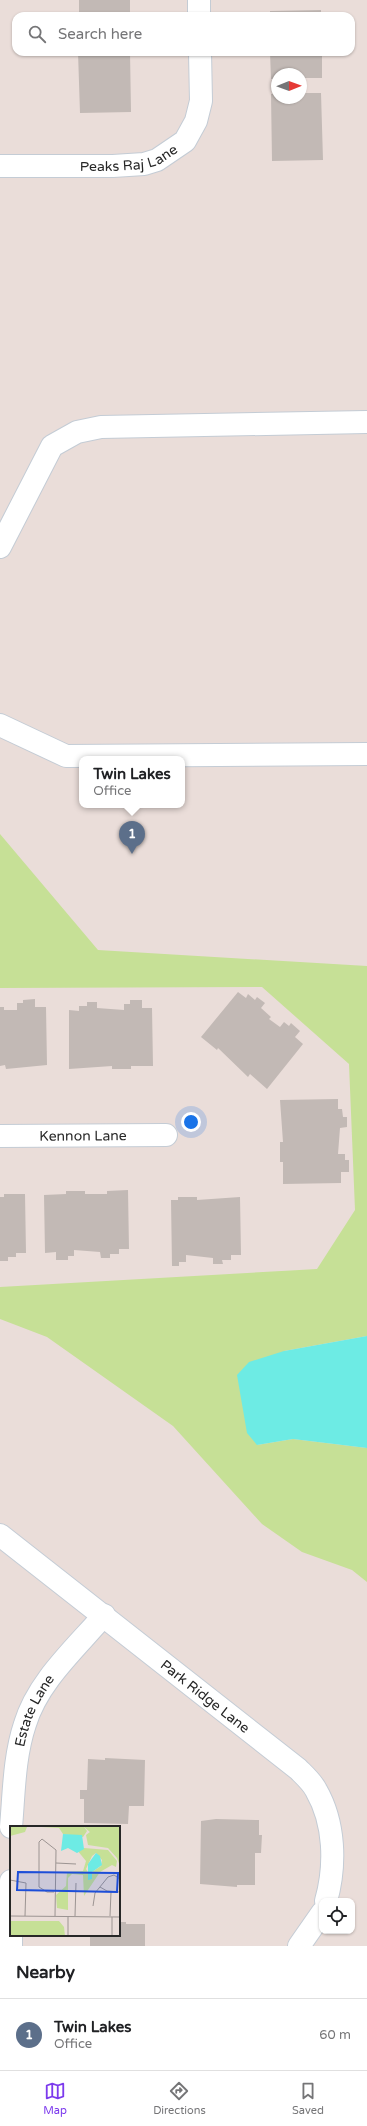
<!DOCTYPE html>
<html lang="en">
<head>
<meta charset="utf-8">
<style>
	:root { --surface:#fff; --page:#f2f2f2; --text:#202124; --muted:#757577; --line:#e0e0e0; --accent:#7c3aed }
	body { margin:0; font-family:"Varela Round",sans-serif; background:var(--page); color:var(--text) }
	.controls { position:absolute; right:12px; bottom:12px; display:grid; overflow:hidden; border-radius:8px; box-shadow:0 1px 3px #0004 }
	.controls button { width:36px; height:36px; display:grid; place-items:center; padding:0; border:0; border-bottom:1px solid var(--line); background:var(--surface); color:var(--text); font:20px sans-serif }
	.compass { position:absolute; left:271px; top:68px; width:36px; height:36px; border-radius:50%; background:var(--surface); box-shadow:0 1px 3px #0004; rotate:89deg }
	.you { position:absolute; left:191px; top:1122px; width:14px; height:14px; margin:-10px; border:3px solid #fff; border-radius:50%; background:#1a73e8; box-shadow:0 0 0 6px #1a73e833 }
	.badge { display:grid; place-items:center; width:26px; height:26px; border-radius:50%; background:var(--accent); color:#fff; font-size:13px; font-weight:700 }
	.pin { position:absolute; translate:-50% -33px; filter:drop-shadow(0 1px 2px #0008) }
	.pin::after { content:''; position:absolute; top:21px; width:14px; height:12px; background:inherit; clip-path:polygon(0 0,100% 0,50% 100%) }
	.popup { position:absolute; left:79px; top:756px; width:106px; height:52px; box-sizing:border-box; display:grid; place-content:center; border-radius:8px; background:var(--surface); filter:drop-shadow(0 1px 3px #0005); font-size:13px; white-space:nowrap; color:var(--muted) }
	.popup b { font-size:15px; color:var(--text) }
	.popup::after { content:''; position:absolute; left:50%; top:100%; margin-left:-8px; border:8px solid transparent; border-top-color:var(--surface) }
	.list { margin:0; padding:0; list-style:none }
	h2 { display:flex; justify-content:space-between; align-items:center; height:52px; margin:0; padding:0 16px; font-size:17px }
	h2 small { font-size:13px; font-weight:400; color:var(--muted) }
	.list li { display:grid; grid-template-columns:26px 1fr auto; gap:12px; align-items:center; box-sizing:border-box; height:72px; padding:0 16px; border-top:1px solid var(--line) }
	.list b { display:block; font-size:15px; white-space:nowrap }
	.list p { margin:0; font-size:13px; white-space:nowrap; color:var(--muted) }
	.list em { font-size:13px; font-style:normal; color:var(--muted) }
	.icon { flex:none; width:22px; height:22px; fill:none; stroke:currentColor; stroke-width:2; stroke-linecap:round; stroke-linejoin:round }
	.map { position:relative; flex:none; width:367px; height:1946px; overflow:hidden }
	.search { position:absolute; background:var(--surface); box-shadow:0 1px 3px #0004; left:12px; right:12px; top:12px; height:44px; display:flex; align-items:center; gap:10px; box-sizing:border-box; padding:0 14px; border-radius:12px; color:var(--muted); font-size:15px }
	.sheet { height:124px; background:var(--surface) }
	nav { display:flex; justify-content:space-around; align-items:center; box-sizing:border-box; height:56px; border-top:1px solid var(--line); background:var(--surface); font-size:11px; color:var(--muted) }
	nav a { display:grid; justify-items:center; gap:2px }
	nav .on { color:var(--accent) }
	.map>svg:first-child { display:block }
	.green { fill:#c6e096 }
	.water { fill:#6debe4 }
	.building { fill:#c2b9b5 }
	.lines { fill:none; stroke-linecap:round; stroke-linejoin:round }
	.minor-casing { stroke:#c4ccd5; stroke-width:24 }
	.minor { stroke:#fff; stroke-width:22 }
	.labels { text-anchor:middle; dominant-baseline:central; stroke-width:3; stroke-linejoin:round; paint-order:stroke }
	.street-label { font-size:14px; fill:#272727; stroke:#fff }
	.inset-road { fill:none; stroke:#9c9492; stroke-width:1 }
	.view { fill:#1d4ed8; fill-opacity:0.15; stroke:#1d4ed8; stroke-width:2 }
	.inset-edge { fill:none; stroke:#272727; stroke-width:2 }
</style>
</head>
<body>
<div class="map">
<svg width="367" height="1946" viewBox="0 0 367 1946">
	<rect width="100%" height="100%" fill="#eaddd9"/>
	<path class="green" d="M0 834 98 950 367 966V1336L284 1351 257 1445 293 1439 367 1448V1582L352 1570 302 1552 262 1524 173 1426 47 1337 0 1319V1287L317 1269 355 1210 349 1064 262 987 0 988Z"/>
	<path class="water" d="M367 1336V1448L293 1439 257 1445 247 1433 237 1375 249 1362 284 1351Z"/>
	<path class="building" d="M79 0H130V16H79Z
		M321 10V16H270V11Z
		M78 52H130L131 112 80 113Z
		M270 52H322V78H301V74H277V79H271Z
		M277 93V98H301V93H321L323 160 272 161 271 94Z
		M238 992 246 998 248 994 255 1000 257 997 265 1003 261 1008 271 1017 269 1019 280 1027 284 1022 289 1026 291 1023 300 1031 295 1037 303 1044 267 1089 250 1074 248 1077 218 1048 217 1050 201 1037Z
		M35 999V1007H46L47 1065 6 1069 5 1065 0 1066V1007H4V1010H17V1003H23V1000Z
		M130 1000H142V1008H152L153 1066H131V1069H112V1066L69 1069V1010L79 1011V1006H87V1002H97V1008L124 1010V1004H130Z
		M338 1099V1109H342L343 1117H347V1127L340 1128 338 1154H345V1160H349V1172H341V1183L283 1184V1162H280V1142H283L280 1100Z
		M128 1190 129 1249H119V1254H110V1258H101L100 1252 74 1250V1256H68V1260H56V1252L45 1253 44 1195 66 1194V1191H85V1194H107V1191Z
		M4 1194H25L26 1253H16V1257H8V1261H0V1197H4Z
		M178 1197H197V1200L240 1197 241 1255H231V1260H222L223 1264H213V1258L186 1255V1262H179V1266H172L171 1200H178Z
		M105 1758 145 1760 144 1806H129L128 1824 84 1823V1799H80V1790H87L88 1759 105 1760Z
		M216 1819 259 1820V1835H262L261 1853H255V1885H237V1887L200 1884 201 1821Z
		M119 1922H126V1924H145V1946H90V1935H119Z"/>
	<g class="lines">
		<defs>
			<g id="minor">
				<path d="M199 0V16"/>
				<path id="s1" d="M0 166H113L144 164 157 160 185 141 196 121 201 101 200 52"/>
				<path d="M0 547 52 446 77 432 101 427 367 422"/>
				<path d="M0 725 66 756 367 754"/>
				<path id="s2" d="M0 1136 166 1135"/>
				<path id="s3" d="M0 1535 298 1769C304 1775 312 1782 316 1790 335 1823 336 1865 326 1901"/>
				<path id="s4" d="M11 1827C14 1793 14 1757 25 1724 38 1681 76 1648 104 1615"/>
				<path d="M11 1946V1881"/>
				<path d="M299 1946 322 1913"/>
			</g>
		</defs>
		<use href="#minor" class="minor-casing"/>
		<use href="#minor" class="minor"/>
	</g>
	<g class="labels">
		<g class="street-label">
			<text stroke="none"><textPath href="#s1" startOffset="130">Peaks Raj Lane</textPath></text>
			<text stroke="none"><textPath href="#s2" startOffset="83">Kennon Lane</textPath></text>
			<text stroke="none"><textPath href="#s3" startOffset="261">Park Ridge Lane</textPath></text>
			<text stroke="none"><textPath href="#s4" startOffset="120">Estate Lane</textPath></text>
		</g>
	</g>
	<g transform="translate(10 1826)">
		<rect width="110" height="110" fill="#eaddd9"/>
		<path d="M0 0H110V40L107 32 98 22 78 19 76 9 80 6 74 1 77 5 73 11 53 8 49 2 31 1H17L15 6 0 10ZM74 22 98 24 107 35 106 41 102 39 90 46 74 70 73 49 62 48 58 52V84L47 82 46 69 56 60 57 46 73 45 76 35 67 24ZM86 27 92 34 91 40 82 46V53L76 43 82 30ZM0 95H49L54 101 55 110H0Z" fill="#c6e096" fill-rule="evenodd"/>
		<path d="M53 8 72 9 74 23 67 27 58 22 51 25ZM86 27 90 30 92 39 82 46V53L78 54V38Z" fill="#6debe4"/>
		<path class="inset-road" d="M46 37 66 38M0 54 16 57 15 90M90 61 97 65 110 66M44 66H37L29 61V16L32 13 46 24 45 90M83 80 85 67 98 51 104 49 110 53M0 90 110 91M58 90V110M65 90 66 57M100 90 101 66M102 110V91"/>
		<path class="view" d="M8 46 108 47 107 66 7 64Z"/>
		<rect width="110" height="110" class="inset-edge"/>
	</g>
</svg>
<div class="controls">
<button><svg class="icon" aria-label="locate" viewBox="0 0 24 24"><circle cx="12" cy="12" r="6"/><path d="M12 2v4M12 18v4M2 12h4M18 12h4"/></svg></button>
</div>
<svg class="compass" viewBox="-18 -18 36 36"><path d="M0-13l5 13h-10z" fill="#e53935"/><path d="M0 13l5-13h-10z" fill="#757577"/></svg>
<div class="you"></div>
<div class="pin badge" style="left:132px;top:854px;background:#5c6f8a">1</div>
<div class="popup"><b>Twin Lakes</b>Office</div>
<div class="search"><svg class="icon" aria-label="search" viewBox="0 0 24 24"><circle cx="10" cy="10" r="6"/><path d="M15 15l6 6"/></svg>Search here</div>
</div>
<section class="sheet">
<h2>Nearby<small></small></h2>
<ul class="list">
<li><span class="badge" style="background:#5c6f8a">1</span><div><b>Twin Lakes</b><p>Office</p></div><em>60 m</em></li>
</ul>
</section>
<nav>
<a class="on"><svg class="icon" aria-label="map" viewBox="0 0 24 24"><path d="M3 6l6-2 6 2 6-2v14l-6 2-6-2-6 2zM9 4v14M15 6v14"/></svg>Map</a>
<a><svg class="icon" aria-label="directions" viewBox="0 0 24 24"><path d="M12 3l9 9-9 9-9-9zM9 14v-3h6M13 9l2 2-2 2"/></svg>Directions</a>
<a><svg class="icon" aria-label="saved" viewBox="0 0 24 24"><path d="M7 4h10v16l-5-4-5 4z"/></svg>Saved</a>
</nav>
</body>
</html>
